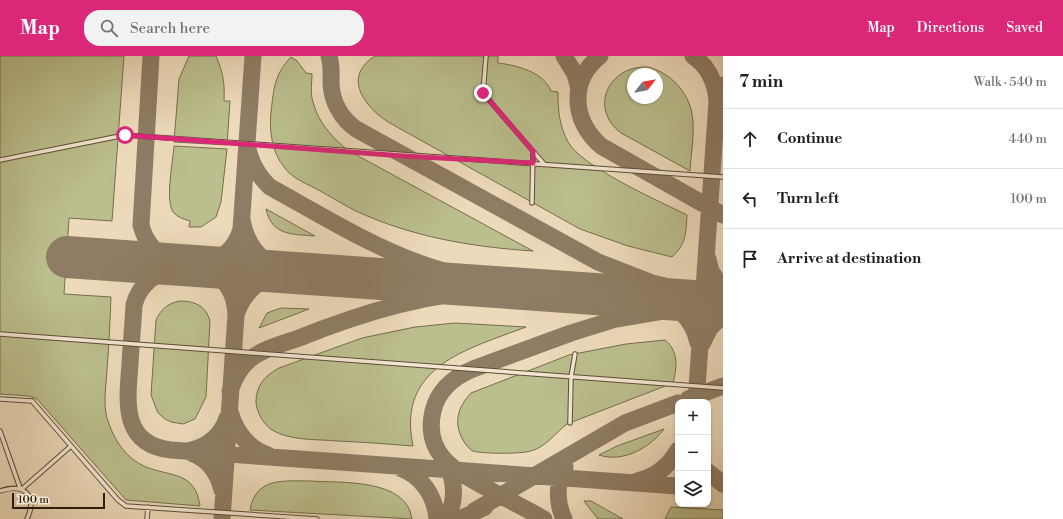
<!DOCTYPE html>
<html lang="en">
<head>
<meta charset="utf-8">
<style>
	:root { --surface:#fff; --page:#f2f2f2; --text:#202124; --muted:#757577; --line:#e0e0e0; --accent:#db2777 }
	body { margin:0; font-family:"Libre Bodoni",serif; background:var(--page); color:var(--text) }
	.controls { position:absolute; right:12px; bottom:12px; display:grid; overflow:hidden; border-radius:8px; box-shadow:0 1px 3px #0004 }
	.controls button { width:36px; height:36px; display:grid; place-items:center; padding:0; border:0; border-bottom:1px solid var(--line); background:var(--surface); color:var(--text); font:20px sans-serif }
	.compass { position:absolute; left:627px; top:12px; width:36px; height:36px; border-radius:50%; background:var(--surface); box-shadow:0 1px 3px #0004; rotate:59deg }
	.scale { position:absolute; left:12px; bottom:10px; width:93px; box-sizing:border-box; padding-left:4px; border:2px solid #2e1d0d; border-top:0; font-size:11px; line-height:14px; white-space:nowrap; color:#2e1d0d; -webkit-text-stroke:3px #f3e7d2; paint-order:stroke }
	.stop { position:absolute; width:12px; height:12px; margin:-9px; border:3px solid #db2777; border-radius:50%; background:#fff }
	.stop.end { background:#db2777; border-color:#fff; box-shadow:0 1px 4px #0008 }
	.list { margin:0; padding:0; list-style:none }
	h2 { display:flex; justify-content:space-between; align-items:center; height:52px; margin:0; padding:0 16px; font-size:17px }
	h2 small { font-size:13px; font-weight:400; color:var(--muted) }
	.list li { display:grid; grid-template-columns:26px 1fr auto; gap:12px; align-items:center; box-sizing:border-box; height:60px; padding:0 16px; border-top:1px solid var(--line) }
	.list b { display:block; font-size:15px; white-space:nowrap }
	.list em { font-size:13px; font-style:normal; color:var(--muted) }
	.icon { flex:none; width:22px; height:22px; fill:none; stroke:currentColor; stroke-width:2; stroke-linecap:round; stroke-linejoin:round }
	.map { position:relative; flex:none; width:723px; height:463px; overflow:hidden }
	header { display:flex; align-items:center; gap:24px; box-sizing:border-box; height:56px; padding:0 20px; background:var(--accent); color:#fff }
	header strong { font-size:19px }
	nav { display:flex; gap:22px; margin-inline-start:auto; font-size:14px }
	.search { width:280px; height:36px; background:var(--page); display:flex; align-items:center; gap:10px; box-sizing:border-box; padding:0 14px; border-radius:16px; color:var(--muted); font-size:15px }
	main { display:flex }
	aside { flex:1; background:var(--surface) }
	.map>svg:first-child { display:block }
	.green { fill:#bbbe8d; stroke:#746e4d; fill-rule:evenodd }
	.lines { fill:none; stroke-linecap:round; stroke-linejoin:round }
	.taxiway { stroke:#8e7c64; stroke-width:17 }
	.runway { stroke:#8e7c64; stroke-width:42 }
	.service-casing { stroke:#5e4c38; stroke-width:5.5 }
	.service { stroke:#f3e7d2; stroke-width:3.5 }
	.route { stroke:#db2777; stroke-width:5 }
</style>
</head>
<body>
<header>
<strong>Map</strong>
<div class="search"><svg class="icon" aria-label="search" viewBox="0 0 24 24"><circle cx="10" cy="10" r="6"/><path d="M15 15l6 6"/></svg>Search here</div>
<nav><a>Map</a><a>Directions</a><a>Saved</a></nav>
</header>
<main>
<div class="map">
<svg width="723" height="463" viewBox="0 0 723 463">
	<rect width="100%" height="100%" fill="#eddaba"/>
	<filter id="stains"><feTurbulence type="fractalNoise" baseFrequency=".005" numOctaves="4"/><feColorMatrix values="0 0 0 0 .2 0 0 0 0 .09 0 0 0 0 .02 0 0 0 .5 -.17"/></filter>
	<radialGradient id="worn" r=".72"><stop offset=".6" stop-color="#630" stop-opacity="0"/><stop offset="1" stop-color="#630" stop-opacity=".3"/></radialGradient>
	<path class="green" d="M0 0H124L112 165 69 162 64 238 111 241C110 265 109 290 107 314 106 333 102 351 109 368 116 387 127 403 146 411 171 421 195 415 200 450L126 444 37 343 29 340 0 338Z
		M189 0H216C223 16 225 28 224 45H230L227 89 174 86 179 23Z
		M375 0H498V7C516 9 544 16 551 35L558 36C558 54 559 69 568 86 582 111 659 145 687 159 686 178 686 188 672 201L628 190 580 173 388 66C364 50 342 21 375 0Z
		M291 1 297 5 306 17 312 18C312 26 310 37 313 46 318 66 332 82 349 95L533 195C472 191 412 181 356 155 344 149 333 142 322 136 309 128 293 124 284 111 272 96 269 75 271 56 274 32 274 19 291 1Z
		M648 11C668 16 685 32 691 53 696 72 691 96 690 115L621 77C588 52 609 9 648 11ZM633 18H657V42H633Z
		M174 90 227 93 221 146 216 161 201 171H189L190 165C183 163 177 161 173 156 165 144 173 105 174 90Z
		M266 153 315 180C292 178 272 180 266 153Z
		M180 245C195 245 206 250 210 265L206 341 195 363 183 368 171 366 165 363 158 357 151 339 156 264C161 253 168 247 180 245Z
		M281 252 309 253 259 272 267 257Z
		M455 267 526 271C468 293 396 310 413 390 388 388 362 386 337 385 315 383 291 385 272 374 263 368 256 355 256 345 256 329 266 319 279 312L362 282 415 271Z
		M665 284C679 295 677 312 673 327L567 368C555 377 546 391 531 395 521 398 483 398 473 395 469 393 465 388 463 384 453 366 458 351 471 337L569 299 626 288Z
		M664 373C650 392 623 407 599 399L617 390Z
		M310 425C340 427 407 422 412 463L250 454C256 421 283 425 310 425Z
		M584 445H591L623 463H598Z
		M671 451 723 454V463H665Z"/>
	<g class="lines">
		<path class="taxiway" d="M151 0 141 169C146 190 160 202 180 209
			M329 0C332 10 331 18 331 28 332 46 341 62 356 73L598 206 652 227 723 244
			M564 0 575 18 579 33
			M600 0C569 25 572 64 601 90L723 159
			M693 0C709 11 716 28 717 46
			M247 88C250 106 257 119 270 131 319 158 367 188 419 207 455 220 492 226 529 233
			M242 164C247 191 262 209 289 216
			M708 203 711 215 723 233
			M180 209C158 215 140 226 134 249 133 269 131 288 130 308 127 346 121 388 171 394L678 430
			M197 209C219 206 235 195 241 173L253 0
			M197 209C222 216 236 235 236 260
			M653 242C677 248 693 263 698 287
			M702 288 710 272 723 259
			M230 335C234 323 239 312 249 304 262 293 282 288 299 282 364 256 430 236 500 234
			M688 343 723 330
			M696 346 717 46 723 29
			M230 356C236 376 247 392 268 399
			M191 394C208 391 222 378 227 362
			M191 397C208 403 218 417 222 434
			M445 406C456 424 456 445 447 463
			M400 412C422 420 435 440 437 463
			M708 416 723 428
			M637 425C656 421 669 410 678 394
			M474 455 625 367 678 347
			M222 463 236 259C244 234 264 218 291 216
			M460 463 485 451
			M544 463C525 452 506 443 487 432 456 415 423 399 433 355 438 334 454 321 473 313L571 277 616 263 663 255 718 249
			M564 463C556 445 556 429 565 411"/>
		<path class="runway" d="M67 201 723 247"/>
		<defs>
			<path id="service" d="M486 0 483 37 544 108
				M0 104 125 79 723 121
				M532 147 533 96
				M0 278 723 332
				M0 343 32 345 118 444 126 450 317 463
				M570 367 571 321 575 298
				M0 375 20 432
				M22 433 71 390
				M0 435C24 427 38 439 27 463
				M147 463 148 451"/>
		</defs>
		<use href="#service" class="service-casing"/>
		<use href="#service" class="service"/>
	</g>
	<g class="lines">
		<path class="route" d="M125 79 403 100 533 107V95L483 37"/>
	</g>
	<rect width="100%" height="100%" filter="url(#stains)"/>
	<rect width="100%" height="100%" fill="url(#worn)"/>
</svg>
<div class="controls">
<button>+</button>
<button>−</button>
<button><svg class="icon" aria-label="layers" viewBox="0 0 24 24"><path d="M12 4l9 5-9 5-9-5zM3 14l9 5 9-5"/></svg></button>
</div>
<svg class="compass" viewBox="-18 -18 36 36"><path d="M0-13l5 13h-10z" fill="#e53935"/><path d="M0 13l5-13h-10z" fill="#757577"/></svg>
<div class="scale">100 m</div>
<div class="stop" style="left:125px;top:79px"></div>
<div class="stop end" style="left:483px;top:37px"></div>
</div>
<aside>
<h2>7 min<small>Walk · 540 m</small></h2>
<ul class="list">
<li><svg class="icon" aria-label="ahead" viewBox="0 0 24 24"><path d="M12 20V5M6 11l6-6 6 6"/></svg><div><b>Continue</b></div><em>440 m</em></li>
<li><svg class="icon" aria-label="left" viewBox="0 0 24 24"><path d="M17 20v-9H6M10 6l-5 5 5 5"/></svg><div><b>Turn left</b></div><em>100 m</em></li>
<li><svg class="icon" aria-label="arrive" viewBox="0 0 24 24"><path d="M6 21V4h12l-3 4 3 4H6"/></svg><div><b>Arrive at destination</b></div></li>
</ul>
</aside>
</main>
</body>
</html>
